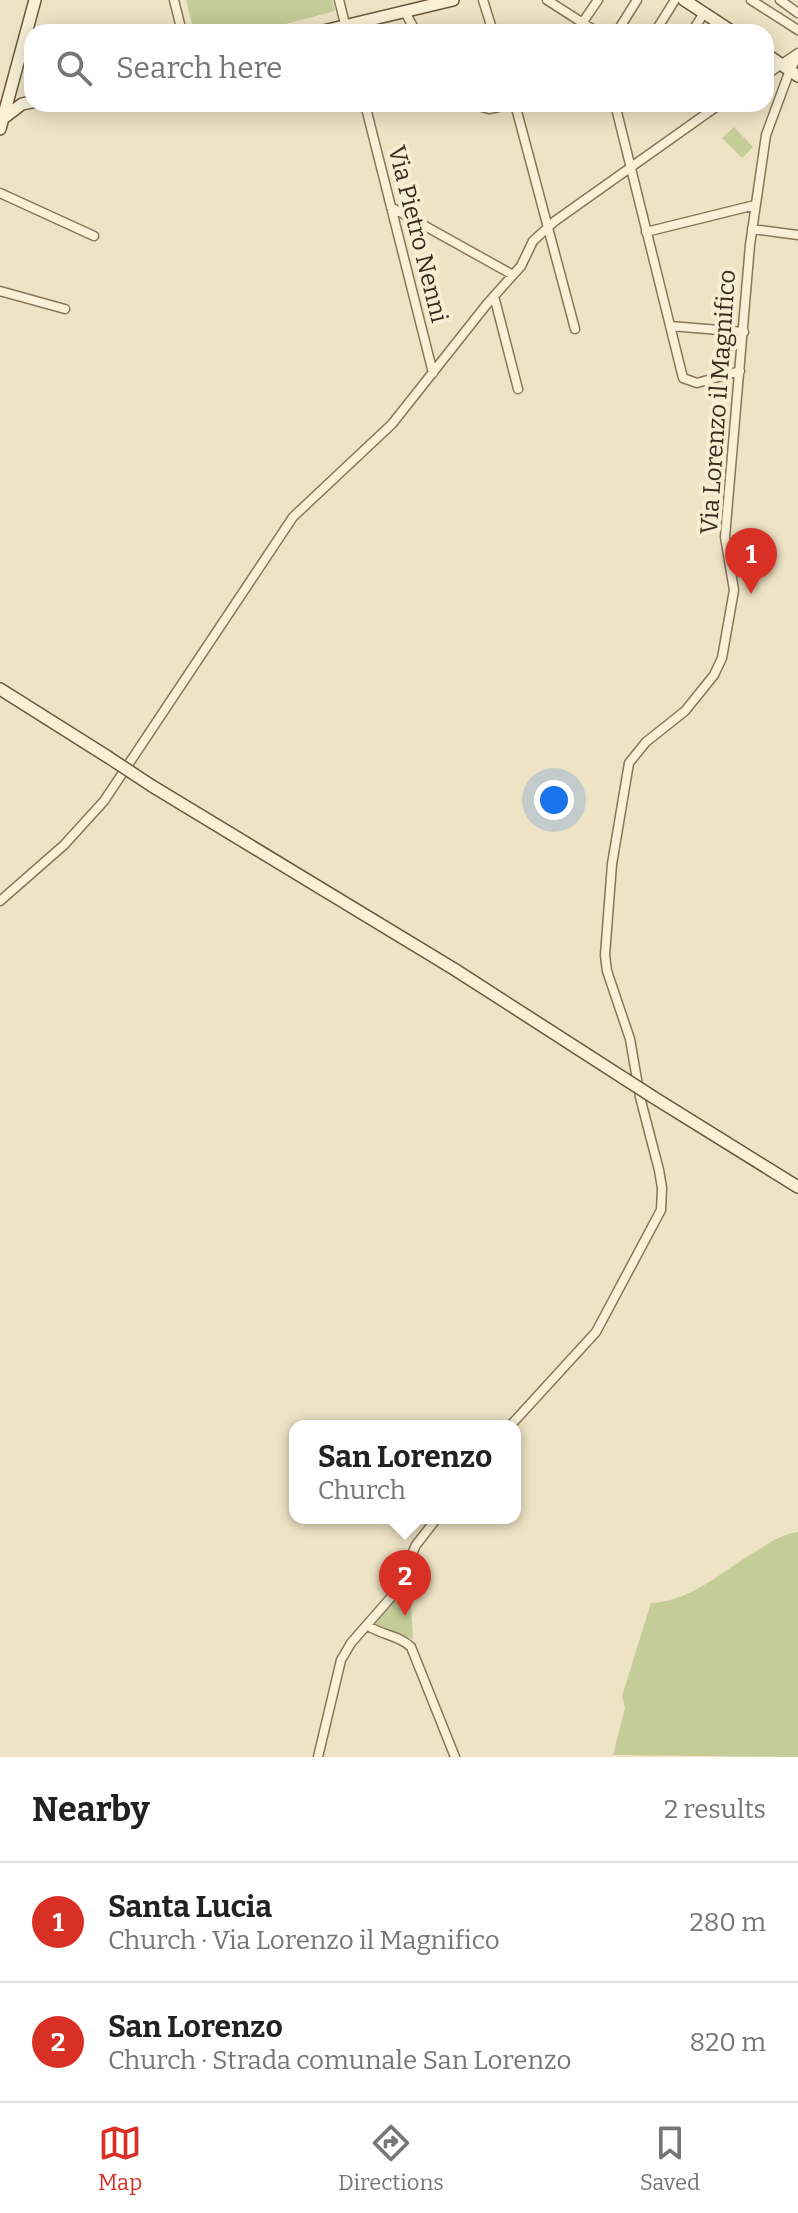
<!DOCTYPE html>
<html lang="en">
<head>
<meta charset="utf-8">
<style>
	:root { --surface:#fff; --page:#f6f6f6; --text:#222; --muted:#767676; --line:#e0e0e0; --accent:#d93025 }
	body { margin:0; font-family:Bitter,serif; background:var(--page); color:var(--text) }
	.you { position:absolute; left:554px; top:800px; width:28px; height:28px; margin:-20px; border:6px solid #fff; border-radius:50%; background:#1a73e8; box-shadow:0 0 0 12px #1a73e833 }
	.badge { display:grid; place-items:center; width:52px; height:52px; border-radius:50%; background:var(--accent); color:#fff; font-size:26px; font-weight:700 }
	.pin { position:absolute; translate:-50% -66px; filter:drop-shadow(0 2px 4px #0008) }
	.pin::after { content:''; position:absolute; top:42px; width:28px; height:24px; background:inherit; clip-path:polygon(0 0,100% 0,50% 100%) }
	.popup { position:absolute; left:289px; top:1420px; width:232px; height:104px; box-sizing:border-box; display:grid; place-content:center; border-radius:16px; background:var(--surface); filter:drop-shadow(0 2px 6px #0005); font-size:26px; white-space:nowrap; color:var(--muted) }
	.popup b { font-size:30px; color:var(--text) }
	.popup::after { content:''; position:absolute; left:50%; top:100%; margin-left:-16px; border:16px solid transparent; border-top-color:var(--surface) }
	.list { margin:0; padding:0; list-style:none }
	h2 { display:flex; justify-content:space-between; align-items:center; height:104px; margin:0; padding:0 32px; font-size:34px }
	h2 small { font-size:26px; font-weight:400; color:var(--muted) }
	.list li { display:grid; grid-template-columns:52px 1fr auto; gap:24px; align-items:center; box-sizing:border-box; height:120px; padding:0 32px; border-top:2px solid var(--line) }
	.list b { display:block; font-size:30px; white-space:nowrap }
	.list p { margin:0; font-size:26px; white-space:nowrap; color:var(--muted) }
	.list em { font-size:26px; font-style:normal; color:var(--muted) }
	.icon { flex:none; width:44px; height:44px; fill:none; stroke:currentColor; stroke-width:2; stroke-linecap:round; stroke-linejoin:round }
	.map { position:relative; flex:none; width:798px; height:1757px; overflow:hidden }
	.search { position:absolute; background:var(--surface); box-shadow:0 4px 20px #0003; left:24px; right:24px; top:24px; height:88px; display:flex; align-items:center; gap:20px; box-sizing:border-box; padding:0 28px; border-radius:24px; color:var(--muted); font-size:30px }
	.sheet { height:344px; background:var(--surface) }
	nav { display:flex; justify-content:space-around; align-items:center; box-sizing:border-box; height:112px; border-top:2px solid var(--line); background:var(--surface); font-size:22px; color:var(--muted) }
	nav a { display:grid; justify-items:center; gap:4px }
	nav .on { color:var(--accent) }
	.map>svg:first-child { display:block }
	.green { fill:#c4cc98 }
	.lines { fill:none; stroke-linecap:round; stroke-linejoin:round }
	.street-casing { stroke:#89755a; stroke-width:11 }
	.secondary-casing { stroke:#6b563d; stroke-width:14 }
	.street { stroke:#f9f0d7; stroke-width:8 }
	.secondary { stroke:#f9f0d7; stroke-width:11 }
	.secondary-bridge-casing { stroke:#6b563d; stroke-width:14; stroke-linecap:butt }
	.secondary-bridge { stroke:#f9f0d7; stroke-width:11 }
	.labels { text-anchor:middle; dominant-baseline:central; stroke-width:8; stroke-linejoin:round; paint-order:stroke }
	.street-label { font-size:24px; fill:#392c1e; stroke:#f6edd3 }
</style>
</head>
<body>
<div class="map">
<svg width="798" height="1757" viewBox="0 0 798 1757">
	<rect width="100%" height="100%" fill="#eee3c4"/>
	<path class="green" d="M186 0H332L335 11 255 32H194Z
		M734 127 753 147 742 158 722 138Z
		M798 1532V1757L613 1755 625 1708 622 1696 651 1603C693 1601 723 1570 758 1550 771 1542 782 1534 798 1532Z
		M399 1589H410L413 1639C399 1635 380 1634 374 1620Z"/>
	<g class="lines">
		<defs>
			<path id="street" d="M174 0 182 32
				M339 0 347 32
				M483 0 493 32
				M547 0 597 32
				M751 0 798 30
				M780 0 798 13
				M405 12 416 32
				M576 32 598 0
				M617 32 637 0
				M655 32 675 0
				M692 32 704 13
				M766 75 798 53
				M365 104 433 373
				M472 104 489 109 513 104
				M515 104 575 329
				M615 104 683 378 697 383 740 371
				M0 193 94 236
				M391 207 513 275
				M752 229 798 235
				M646 232 755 205
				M0 291 65 309
				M494 296 518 389
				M670 326 744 332
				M0 901 64 845 104 801 293 517 392 424 487 304 521 266 533 241 555 221 720 104
				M510 1426 596 1332 661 1210 662 1188 659 1170 640 1097 630 1039 607 971 605 955 612 864 629 763 646 742 685 711 714 675 722 658 734 590 725 537 750 245 766 135 790 70 798 56
				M367 1625C380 1635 399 1635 411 1647L455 1757
				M318 1757 341 1660 351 1643 393 1595 416 1545 437 1518"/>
			<path id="secondary" d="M684 0 733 32
				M319 32 453 0
				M766 54 798 76
				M5 117 22 104 32 102
				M0 129 35 0
				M0 689 108 757
				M152 786 454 969 625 1079
				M653 1097 798 1187"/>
		</defs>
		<use href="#street" class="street-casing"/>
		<use href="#secondary" class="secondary-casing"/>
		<use href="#street" class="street"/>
		<use href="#secondary" class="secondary"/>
		<defs>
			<path id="secondary-bridge" d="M108 757 152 786
				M625 1079 653 1097"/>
		</defs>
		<use href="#secondary-bridge" class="secondary-bridge-casing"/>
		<use href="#secondary-bridge" class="secondary-bridge"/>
	</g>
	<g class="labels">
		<g class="street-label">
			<text transform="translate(418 234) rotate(76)">Via Pietro Nenni</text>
			<text transform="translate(718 402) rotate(-86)">Via Lorenzo il Magnifico</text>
		</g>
	</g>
</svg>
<div class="you"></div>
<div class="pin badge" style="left:751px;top:594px">1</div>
<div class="pin badge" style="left:405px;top:1616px">2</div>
<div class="popup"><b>San Lorenzo</b>Church</div>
<div class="search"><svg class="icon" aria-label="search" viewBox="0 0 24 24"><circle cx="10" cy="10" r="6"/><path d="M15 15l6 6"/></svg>Search here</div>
</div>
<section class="sheet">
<h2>Nearby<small>2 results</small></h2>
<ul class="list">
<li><span class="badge">1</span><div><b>Santa Lucia</b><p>Church · Via Lorenzo il Magnifico</p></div><em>280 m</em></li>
<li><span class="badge">2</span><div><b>San Lorenzo</b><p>Church · Strada comunale San Lorenzo</p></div><em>820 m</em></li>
</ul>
</section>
<nav>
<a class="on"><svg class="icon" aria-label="map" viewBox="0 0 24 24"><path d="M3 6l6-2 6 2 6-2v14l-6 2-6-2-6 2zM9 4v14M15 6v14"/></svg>Map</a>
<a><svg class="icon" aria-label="directions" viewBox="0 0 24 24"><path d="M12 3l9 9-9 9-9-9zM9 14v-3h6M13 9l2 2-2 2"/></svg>Directions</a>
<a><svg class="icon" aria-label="saved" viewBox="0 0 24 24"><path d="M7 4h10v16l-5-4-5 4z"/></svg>Saved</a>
</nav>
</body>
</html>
